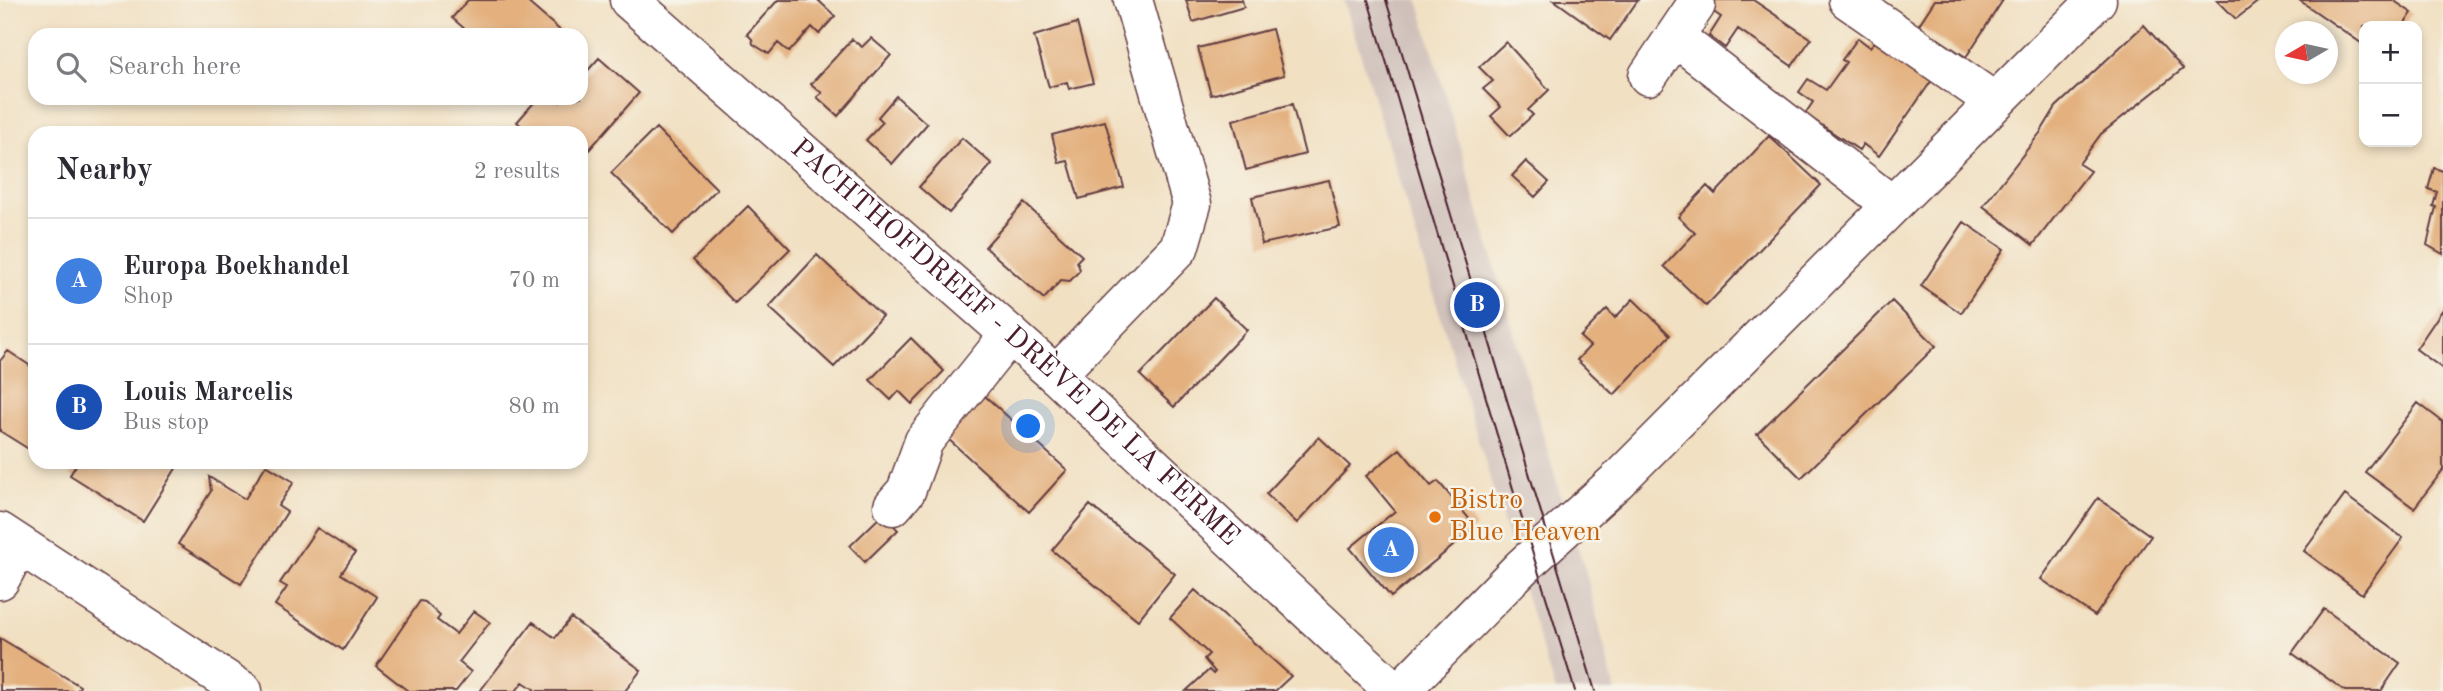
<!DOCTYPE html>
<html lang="en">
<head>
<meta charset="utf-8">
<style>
	:root { --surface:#fff; --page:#f7f7f7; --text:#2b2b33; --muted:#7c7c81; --line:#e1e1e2; --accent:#111827 }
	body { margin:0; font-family:"Old Standard TT",serif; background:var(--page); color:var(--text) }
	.controls { position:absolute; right:21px; top:21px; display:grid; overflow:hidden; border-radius:14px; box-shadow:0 4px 10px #0003 }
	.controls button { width:63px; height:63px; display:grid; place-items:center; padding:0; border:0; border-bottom:2px solid var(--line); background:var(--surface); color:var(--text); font:35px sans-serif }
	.compass { position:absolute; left:2275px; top:21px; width:63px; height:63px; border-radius:50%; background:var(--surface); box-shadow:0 4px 10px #0003; rotate:261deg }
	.you { position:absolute; left:1029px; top:427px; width:24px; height:24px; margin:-18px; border:5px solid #fff; border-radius:50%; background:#1a73e8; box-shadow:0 0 0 10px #1a73e833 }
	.badge { display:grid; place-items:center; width:46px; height:46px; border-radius:50%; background:var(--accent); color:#fff; font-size:23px; font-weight:700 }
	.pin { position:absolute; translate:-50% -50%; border:4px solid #fff; box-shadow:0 2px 7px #0006 }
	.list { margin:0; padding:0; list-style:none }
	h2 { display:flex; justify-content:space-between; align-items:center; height:91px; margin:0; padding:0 28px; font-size:30px }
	h2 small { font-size:23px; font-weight:400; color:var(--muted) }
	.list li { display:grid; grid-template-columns:46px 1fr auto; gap:21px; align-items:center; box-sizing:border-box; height:126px; padding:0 28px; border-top:2px solid var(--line) }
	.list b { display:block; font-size:26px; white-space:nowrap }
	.list p { margin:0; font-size:23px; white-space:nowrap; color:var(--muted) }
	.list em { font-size:23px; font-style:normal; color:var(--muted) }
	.icon { flex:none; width:38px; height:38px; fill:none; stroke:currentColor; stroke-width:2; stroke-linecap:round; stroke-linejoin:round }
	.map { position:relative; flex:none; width:2443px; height:691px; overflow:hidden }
	.search { position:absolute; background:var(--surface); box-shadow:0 4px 10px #0003; left:28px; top:28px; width:560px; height:77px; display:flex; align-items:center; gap:18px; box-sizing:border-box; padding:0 24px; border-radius:21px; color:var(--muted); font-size:26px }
	.panel { position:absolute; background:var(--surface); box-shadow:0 4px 10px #0003; left:28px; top:126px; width:560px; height:343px; border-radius:21px }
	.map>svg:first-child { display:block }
	.industrial { fill:#cfc0ba }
	.building { fill:#e3b07e }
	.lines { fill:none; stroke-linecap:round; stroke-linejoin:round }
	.minor-casing { stroke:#633c42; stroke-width:41 }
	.minor { stroke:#fff; stroke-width:38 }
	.tram { stroke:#4a1f2b; stroke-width:2 }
	.food-dot { fill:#e8710a; stroke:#f7f3e8; stroke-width:2.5 }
	.labels { text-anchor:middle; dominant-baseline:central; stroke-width:5; stroke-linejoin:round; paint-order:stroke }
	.street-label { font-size:28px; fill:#4a1f2b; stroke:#f7f3e8 }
	.food-label { font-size:28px; fill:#c56008; stroke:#f7f3e8; text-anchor:start }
</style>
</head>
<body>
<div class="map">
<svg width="2443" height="691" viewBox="0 0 2443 691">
	<rect width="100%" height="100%" fill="#f7f3e8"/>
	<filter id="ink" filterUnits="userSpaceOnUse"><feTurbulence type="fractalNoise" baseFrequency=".0143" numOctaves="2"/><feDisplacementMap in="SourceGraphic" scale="14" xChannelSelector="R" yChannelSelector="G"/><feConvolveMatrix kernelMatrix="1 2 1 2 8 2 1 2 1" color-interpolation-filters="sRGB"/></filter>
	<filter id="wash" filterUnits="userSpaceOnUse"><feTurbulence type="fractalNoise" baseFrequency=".00686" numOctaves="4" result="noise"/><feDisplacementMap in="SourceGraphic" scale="28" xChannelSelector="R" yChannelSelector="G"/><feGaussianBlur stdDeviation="1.57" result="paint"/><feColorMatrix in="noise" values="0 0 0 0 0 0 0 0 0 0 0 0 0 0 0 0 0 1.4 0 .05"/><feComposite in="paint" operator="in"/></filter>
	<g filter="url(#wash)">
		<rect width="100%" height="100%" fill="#f1e0c2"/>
		<path class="industrial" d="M1344 0H1418L1562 501 1585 569 1615 691H1555Z"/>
		<g id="blocks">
			<path class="building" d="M468 0H525L562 32 559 35H472L452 18Z
				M778 0H818L835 16 819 34 812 27 789 52 778 43 769 54 753 44 752 39 747 34Z
				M1186 0H1242L1244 7 1193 22Z
				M1554 0H1638L1610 40Z
				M1696 0H1753L1811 39 1792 66 1738 29 1725 48 1709 36 1721 17Z
				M1935 0H2003L1966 57 1918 26Z
				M2217 0H2260L2236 19Z
				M2299 0H2393L2412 13 2403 26H2364V45Z
				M1077 23 1093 83 1069 89 1067 82 1049 87 1034 36Z
				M2144 25 2183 69 2101 134 2079 164 2090 171 2033 245 1983 206 2040 133 2056 107Z
				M1272 29 1284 75 1211 95 1198 48Z
				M871 38 891 55 838 116 817 97 822 93 811 84 852 39 862 47Z
				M1858 38 1870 47 1874 42 1932 80 1879 156 1863 144 1859 150 1805 114 1813 102 1799 92 1808 79 1826 90 1846 62 1842 60Z
				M1506 42 1549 90 1528 110 1533 115 1510 136 1491 116 1501 107 1483 89 1493 81 1479 67Z
				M599 58 639 93 581 159V133H530L517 122 538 98H556L560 102 564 98H581V78Z
				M896 96 927 124 892 164 866 140 883 122 878 117Z
				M1292 104 1305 154 1246 170 1233 120Z
				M1105 121 1124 187 1079 199 1068 161 1059 163 1052 135Z
				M656 128 717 189 673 234 611 173Z
				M1769 136 1821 185 1706 306 1664 266 1695 233 1678 217 1707 186 1715 194Z
				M962 138 992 164 949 213 919 187Z
				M1526 161 1549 182 1535 197 1512 176Z
				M2434 168 2443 171V254L2427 245 2436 207 2433 206 2437 192 2428 189Z
				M1329 180 1340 227 1262 244 1252 197Z
				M1024 203 1082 256 1077 261 1080 270 1070 281 1061 280 1044 299 985 247Z
				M748 206 790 249 735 303 693 260Z
				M1964 222 2004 249 1961 313 1921 286Z
				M817 255 882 316 834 367 769 307Z
				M1214 298 1247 330 1174 407 1140 375Z
				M1633 299 1670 335 1614 395 1577 360 1590 346 1580 337 1607 309 1615 318Z
				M1892 301 1936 346 1801 478 1757 434Z
				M2443 309V369L2416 349Z
				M911 338 944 371 912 404 899 391 891 400 870 380Z
				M8 351 35 369V453L0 431V361Z
				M985 396 1067 470 1029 512 947 438Z
				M2418 403 2443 422V470L2414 508 2365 472Z
				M1319 437 1350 466 1297 523 1266 494Z
				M1400 449 1431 486 1438 481 1476 527 1391 597 1350 548 1395 511 1366 476Z
				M78 462H180L143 521 70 475Z
				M266 465 294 482 278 506 287 512 241 584 178 544 211 491 209 477 245 499Z
				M2345 495 2403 538 2362 594 2304 551Z
				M2098 498 2151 536 2095 616 2041 579Z
				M1090 505 1175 574 1138 620 1052 550Z
				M883 514 898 530 865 562 850 546Z
				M317 528 355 553 341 574 377 597 343 650 275 605 287 587 280 583Z
				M1195 590 1291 676 1275 691H1186L1209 670 1213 674 1215 672 1204 659 1209 654 1170 618Z
				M420 601 425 602 440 616 437 620 456 634 474 611 490 622 459 662 471 672 456 691H408L376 666Z
				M2324 609 2400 663 2381 691H2345L2292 653Z
				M571 618 641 670 625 691H533L534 689 523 682 516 691H480L533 622 555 638Z
				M0 638 80 686 77 691H0Z"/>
		</g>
	</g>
	<g filter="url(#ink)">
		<use href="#blocks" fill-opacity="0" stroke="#633c42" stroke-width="2"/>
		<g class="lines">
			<defs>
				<g id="minor">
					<path id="s1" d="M629 0 1056 375 1394 691"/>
					<path d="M1848 0 1995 102"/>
					<path d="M1675 37 1892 205"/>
					<path d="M1648 76 1696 5"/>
					<path d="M1056 375 1179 248 1192 204 1133 0"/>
					<path d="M893 506 906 491 924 441 1010 334"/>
					<path d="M0 532 243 691"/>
					<path d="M0 580 19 545"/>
					<path d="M1400 691 1522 567 1617 481 2097 0"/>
				</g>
			</defs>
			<use href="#minor" class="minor-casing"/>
			<use href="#minor" class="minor"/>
			<path class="tram" d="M1368 0 1519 509 1575 691
				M1386 0 1595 691"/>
		</g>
	</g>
	<circle class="food-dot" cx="1435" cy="517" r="7"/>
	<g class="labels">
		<g class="street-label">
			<text stroke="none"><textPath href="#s1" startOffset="516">PACHTHOFDREEF - DRÈVE DE LA FERME</textPath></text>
		</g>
		<g class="food-label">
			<text x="1449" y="501">Bistro<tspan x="1449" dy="32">Blue Heaven</tspan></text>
		</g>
	</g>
</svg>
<div class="controls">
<button>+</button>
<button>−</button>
</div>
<svg class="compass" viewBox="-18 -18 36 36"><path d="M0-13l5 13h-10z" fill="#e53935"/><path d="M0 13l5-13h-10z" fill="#7c7c81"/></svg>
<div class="you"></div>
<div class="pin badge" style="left:1391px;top:550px;background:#3f7fe0">A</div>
<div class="pin badge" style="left:1477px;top:305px;background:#1a4fb4">B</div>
<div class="search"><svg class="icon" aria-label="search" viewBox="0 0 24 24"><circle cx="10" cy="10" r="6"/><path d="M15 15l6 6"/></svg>Search here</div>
<section class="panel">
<h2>Nearby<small>2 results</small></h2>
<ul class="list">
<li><span class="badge" style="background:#3f7fe0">A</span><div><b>Europa Boekhandel</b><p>Shop</p></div><em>70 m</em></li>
<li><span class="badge" style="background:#1a4fb4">B</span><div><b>Louis Marcelis</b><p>Bus stop</p></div><em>80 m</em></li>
</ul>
</section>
</div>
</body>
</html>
